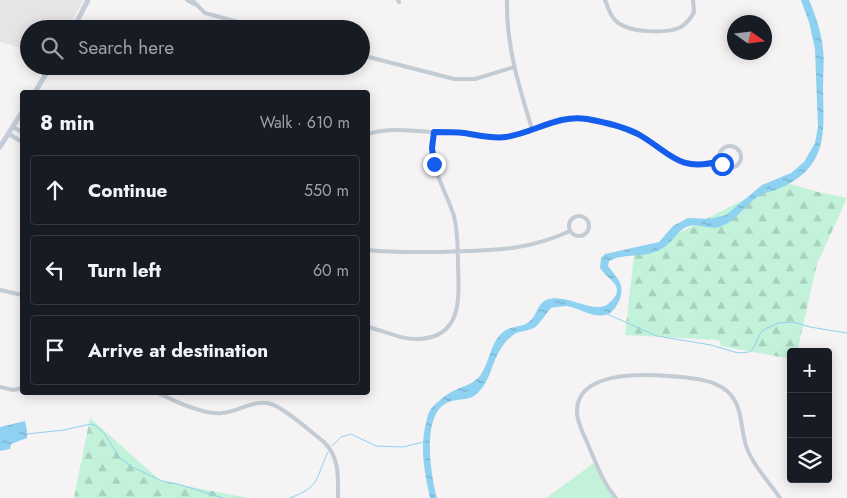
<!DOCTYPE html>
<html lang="en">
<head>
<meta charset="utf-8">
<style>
	:root { --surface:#171b24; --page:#242831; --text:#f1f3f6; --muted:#9ea1a6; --line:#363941 }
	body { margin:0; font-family:Jost,sans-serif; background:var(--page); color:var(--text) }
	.controls { position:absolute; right:15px; bottom:15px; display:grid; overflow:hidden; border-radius:5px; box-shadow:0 2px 12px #0003 }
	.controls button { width:45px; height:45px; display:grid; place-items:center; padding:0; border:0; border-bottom:1px solid var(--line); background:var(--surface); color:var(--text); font:25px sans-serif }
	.compass { position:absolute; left:727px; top:15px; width:45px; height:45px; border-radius:50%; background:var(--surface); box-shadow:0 2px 12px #0003; rotate:104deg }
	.stop { position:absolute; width:15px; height:15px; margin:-11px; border:4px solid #155dec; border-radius:50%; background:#fff }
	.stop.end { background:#155dec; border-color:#fff; box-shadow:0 1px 5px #0008 }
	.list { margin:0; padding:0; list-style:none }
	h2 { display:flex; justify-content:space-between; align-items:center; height:65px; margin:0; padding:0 20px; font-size:21px }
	h2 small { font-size:16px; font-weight:400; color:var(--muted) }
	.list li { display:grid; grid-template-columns:32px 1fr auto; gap:15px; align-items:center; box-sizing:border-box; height:70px; margin:0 10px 10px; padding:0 10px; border:1px solid var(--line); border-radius:5px }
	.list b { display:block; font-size:19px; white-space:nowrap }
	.list em { font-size:16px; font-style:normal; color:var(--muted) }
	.icon { flex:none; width:28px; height:28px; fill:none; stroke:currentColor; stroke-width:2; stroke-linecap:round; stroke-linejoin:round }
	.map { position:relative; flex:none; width:847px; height:498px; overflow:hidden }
	.search { position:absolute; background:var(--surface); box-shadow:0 2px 12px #0003; left:20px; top:20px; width:350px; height:55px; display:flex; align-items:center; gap:12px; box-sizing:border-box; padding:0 18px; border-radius:28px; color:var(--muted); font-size:19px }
	.panel { position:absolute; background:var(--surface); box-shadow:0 2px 12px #0003; left:20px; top:90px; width:350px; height:305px; border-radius:5px }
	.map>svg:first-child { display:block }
	.education { fill:#e6e4e5 }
	.green { fill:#c2f2d9 }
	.forest { fill:url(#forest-firs) }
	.water { fill:url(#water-ripples) }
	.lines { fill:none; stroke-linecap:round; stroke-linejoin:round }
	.stream { stroke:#8ed1f0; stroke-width:1 }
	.minor { stroke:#c3cbd4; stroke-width:4 }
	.secondary { stroke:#c5cddb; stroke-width:5 }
	.route { stroke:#155dec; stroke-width:6 }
</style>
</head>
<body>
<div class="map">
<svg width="847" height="498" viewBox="0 0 847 498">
	<defs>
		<pattern id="forest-firs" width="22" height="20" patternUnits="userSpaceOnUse" patternTransform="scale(1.25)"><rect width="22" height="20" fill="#c2f2d9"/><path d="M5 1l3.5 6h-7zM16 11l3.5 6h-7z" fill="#a8d1bd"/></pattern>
		<pattern id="water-ripples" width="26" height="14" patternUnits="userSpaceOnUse" patternTransform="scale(1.25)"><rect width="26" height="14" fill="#8ed1f0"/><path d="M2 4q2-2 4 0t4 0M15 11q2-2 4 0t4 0" fill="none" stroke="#76acc6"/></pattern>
	</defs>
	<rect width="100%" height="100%" fill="#f5f3f3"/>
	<path class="education" d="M0 0H83L68 29H29V50L0 42Z"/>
	<path class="green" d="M594 463 615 498H546Z"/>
	<path class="forest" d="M780 181 818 192 847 198 817 264 797 352H791V359L721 346 719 340 625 335 634 256Z
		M90 418 161 481 248 498H74Z"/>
	<path class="water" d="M801 0H809L810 2C815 15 820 28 822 42 825 57 823 72 823 87 823 116 828 148 807 170 799 179 786 186 775 190 769 192 763 193 757 197 745 206 736 220 722 226 710 232 698 221 686 227 676 232 671 246 657 251 642 258 623 253 609 261L608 266C617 278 626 285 619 301 607 328 586 310 567 306 562 306 557 307 551 308 545 314 541 323 534 328 529 330 524 331 519 332 511 335 504 343 500 350 492 362 491 377 482 388 471 403 463 397 449 402 420 412 431 477 437 498H430C425 474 420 452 425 427 427 421 427 414 431 409 435 404 442 398 448 394 458 387 472 386 480 376 490 362 490 343 503 332 511 325 523 328 530 321 537 315 537 304 546 300 564 292 595 315 608 304 629 286 608 281 600 268L601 258 605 254 659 242 673 226 688 218 710 219 726 215 762 185 791 173 804 162 815 143 818 127 815 49 809 22Z
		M25 421 27 430V438L11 444 10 449 0 451V427Z"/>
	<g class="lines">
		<path class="stream" d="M607 313V314L657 336 711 345 738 353 749 352 753 349 760 334 763 330 778 323 793 322 810 327 847 333
			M27 434 64 430 91 424 96 426 104 433 119 457 132 467 162 481 178 484 223 498
			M332 446 341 437 351 434 376 446 403 447 423 442
			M290 498C322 486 315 478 328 452"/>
		<path class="minor" d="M187 0 194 4
			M192 0 205 13 264 29
			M398 0 399 2
			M507 0C506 45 519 87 532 129
			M605 0C608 7 610 16 616 21 628 33 667 34 681 27 687 23 691 18 694 12L693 0
			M361 55 454 79H475L514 67
			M170 92H185
			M13 127 22 132
			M9 134 22 142
			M368 134C389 127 409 131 431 132 443 133 454 132 465 133 479 135 493 139 507 137 534 133 558 114 587 119 603 122 620 125 634 133 668 150 676 174 720 161
			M719 157a11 11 0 1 1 22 0a11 11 0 1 1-22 0Z
			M569 226a10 10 0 1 1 20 0a10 10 0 1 1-20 0Z
			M368 250C392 253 416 252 441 252 489 250 525 252 570 231
			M0 290 22 295
			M368 327C384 331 402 340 419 339 463 337 459 296 458 266 458 249 458 232 454 216 448 197 437 179 433 159 432 150 434 141 434 132
			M0 387 13 390 22 388
			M156 392C174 401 203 415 222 413 239 412 253 399 271 404 285 408 311 432 324 442 340 458 338 477 338 498
			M616 498C603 483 597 465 589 447 585 436 577 424 577 412 576 371 642 374 669 376 687 378 712 378 727 391 745 407 739 431 748 451 755 468 770 483 780 498"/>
		<path class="secondary" d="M73 29 88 0
			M35 92 51 66
			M0 147 22 112"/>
	</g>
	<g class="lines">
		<path class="route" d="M434 164 432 148 434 132C444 132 454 132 464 133 478 135 492 139 506 137 534 133 558 114 587 119 604 122 622 126 638 134 670 152 678 173 720 161L722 164"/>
	</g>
</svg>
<div class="controls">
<button>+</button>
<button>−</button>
<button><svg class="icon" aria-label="layers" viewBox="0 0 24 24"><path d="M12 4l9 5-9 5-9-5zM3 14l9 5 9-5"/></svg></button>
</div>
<svg class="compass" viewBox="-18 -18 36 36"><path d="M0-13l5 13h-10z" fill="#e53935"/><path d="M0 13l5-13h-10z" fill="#9ea1a6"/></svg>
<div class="stop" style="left:722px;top:164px"></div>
<div class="stop end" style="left:434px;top:164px"></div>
<div class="search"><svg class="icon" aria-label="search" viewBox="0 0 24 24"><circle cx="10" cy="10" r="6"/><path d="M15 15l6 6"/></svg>Search here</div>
<section class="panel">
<h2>8 min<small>Walk · 610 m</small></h2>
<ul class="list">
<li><svg class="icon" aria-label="ahead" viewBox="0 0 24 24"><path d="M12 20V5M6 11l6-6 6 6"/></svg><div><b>Continue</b></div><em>550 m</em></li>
<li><svg class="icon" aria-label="left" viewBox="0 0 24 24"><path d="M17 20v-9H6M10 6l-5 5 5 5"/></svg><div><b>Turn left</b></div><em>60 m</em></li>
<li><svg class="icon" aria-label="arrive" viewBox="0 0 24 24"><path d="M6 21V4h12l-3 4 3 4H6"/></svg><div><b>Arrive at destination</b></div></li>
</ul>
</section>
</div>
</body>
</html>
